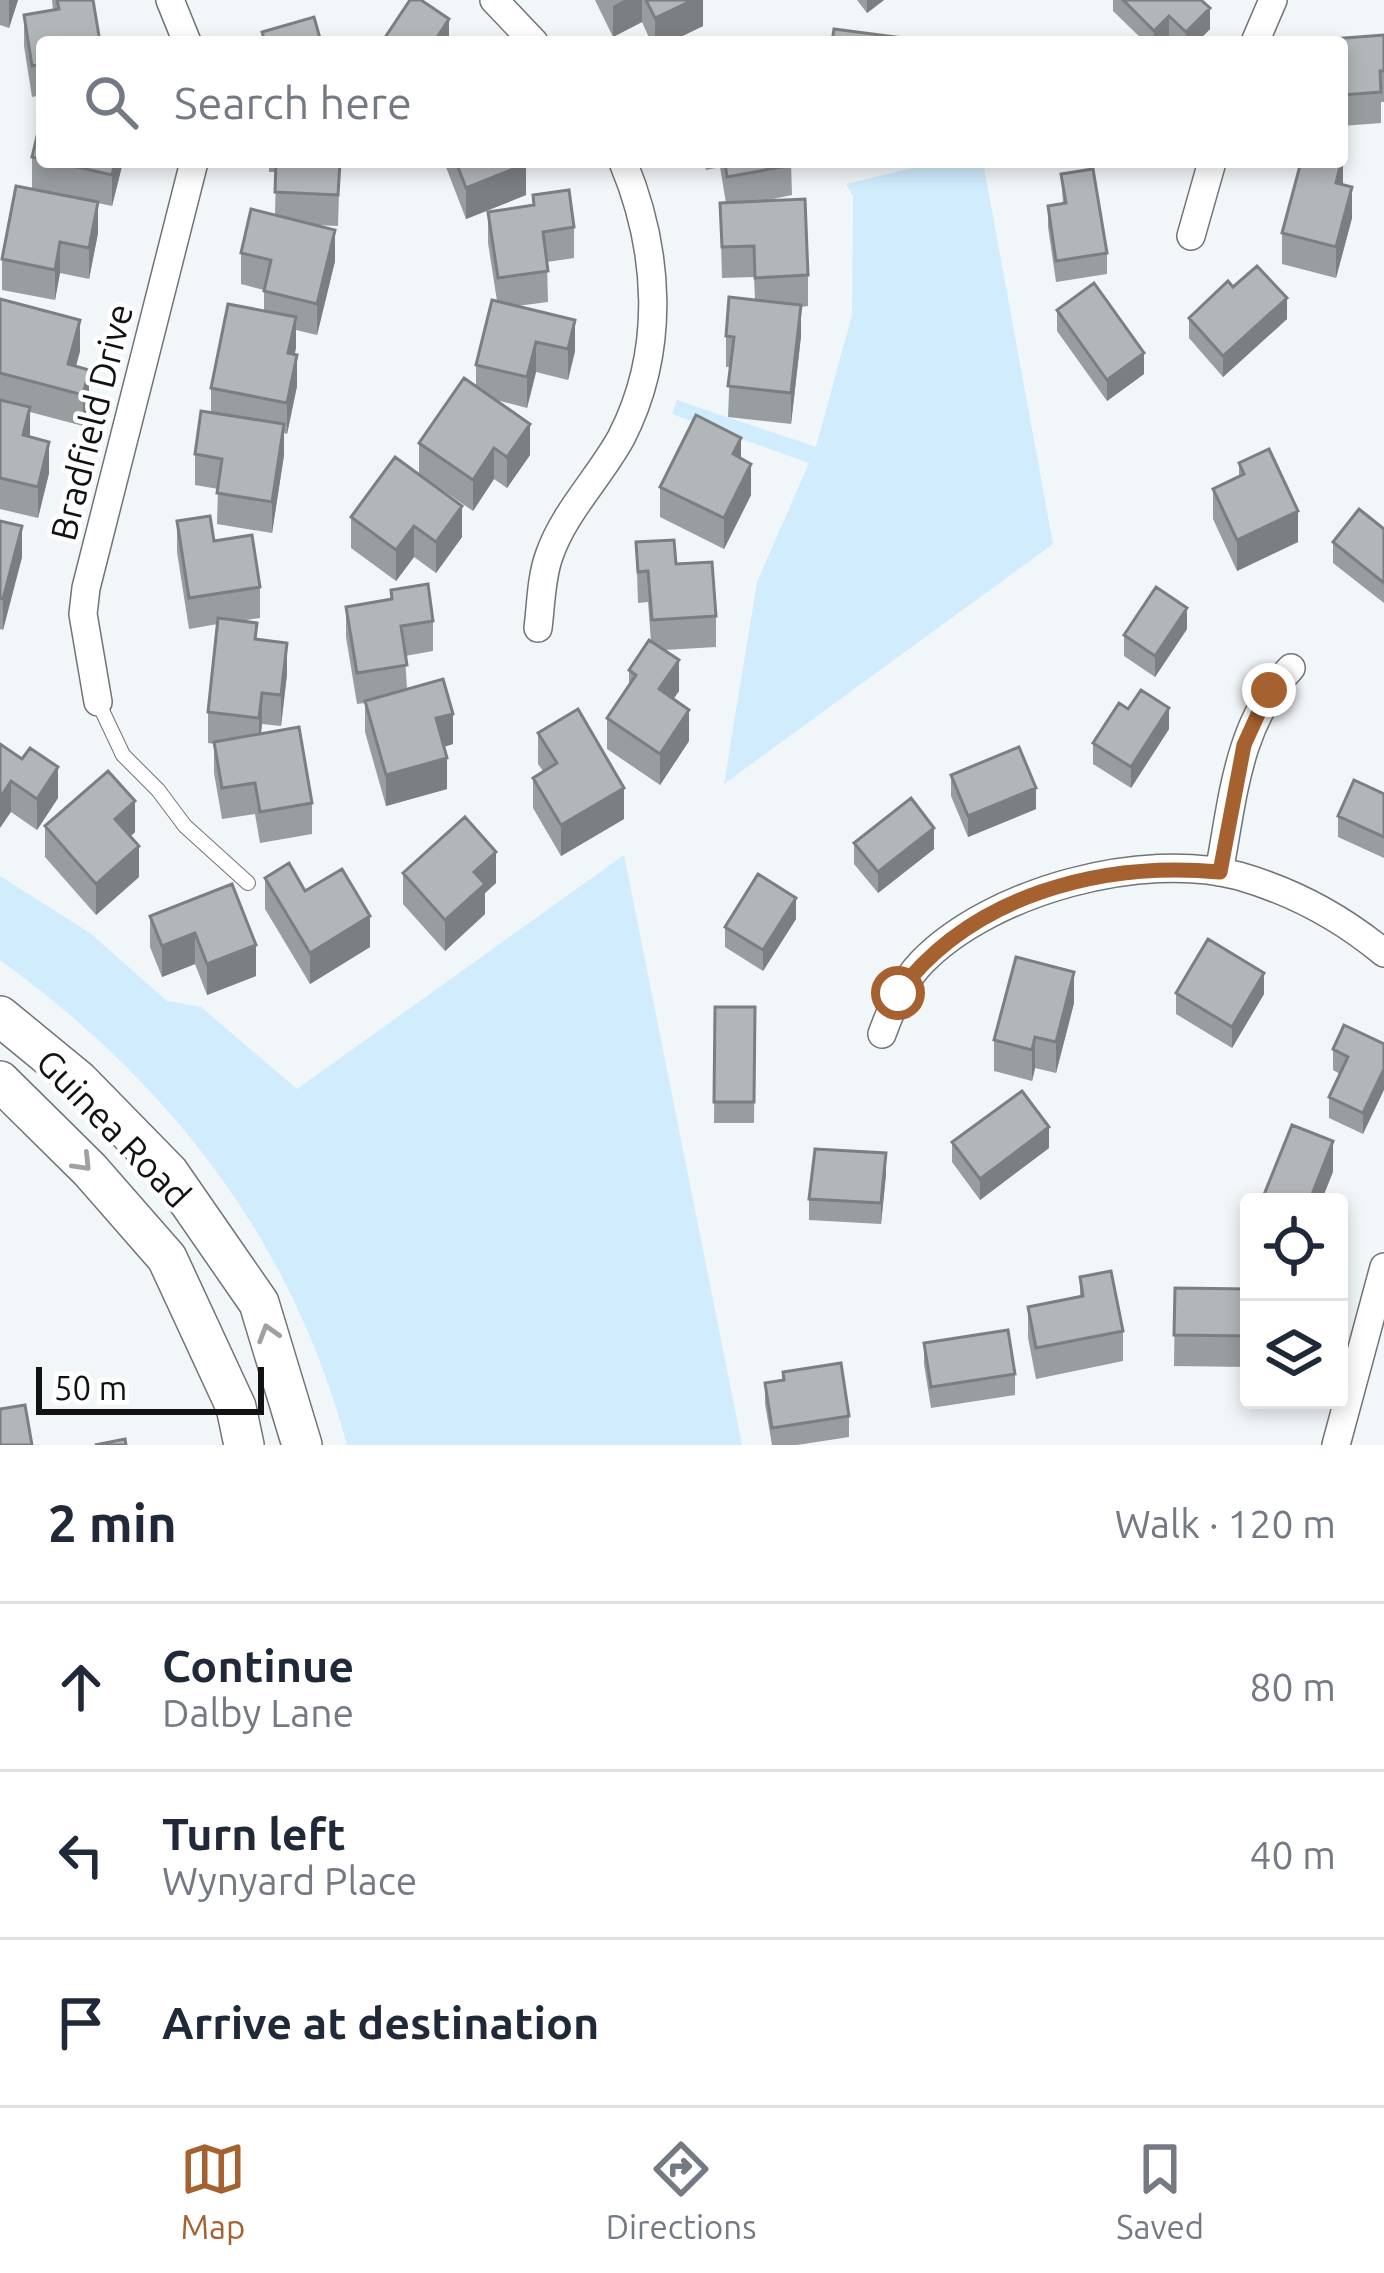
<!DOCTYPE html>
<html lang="en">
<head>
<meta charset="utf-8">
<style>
	:root { --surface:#fff; --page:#f6f6f7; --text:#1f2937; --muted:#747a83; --line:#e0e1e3; --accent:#a56230 }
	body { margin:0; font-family:Ubuntu,sans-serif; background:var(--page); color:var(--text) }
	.controls { position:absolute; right:36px; bottom:36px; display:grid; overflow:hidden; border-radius:12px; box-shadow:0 6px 18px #0003 }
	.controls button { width:108px; height:108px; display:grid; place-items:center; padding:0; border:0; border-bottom:3px solid var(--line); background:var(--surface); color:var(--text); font:60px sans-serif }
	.scale { position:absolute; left:36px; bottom:30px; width:228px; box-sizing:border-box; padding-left:12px; border:6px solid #101213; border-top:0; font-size:33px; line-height:42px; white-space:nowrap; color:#101213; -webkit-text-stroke:9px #fff; paint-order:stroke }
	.stop { position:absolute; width:36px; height:36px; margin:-27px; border:9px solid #a56230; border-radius:50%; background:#fff }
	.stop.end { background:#a56230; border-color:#fff; box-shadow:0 3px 12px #0008 }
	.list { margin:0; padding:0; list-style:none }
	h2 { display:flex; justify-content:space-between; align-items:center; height:156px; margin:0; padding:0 48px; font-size:51px }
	h2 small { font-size:39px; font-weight:400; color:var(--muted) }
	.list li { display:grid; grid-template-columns:78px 1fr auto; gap:36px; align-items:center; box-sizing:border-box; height:168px; padding:0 48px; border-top:3px solid var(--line) }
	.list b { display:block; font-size:45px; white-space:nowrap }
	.list p { margin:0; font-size:39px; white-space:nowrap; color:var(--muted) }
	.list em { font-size:39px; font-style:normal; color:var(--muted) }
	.icon { flex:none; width:66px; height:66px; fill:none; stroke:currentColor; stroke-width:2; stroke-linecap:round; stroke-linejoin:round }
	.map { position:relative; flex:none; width:1384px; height:1445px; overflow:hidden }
	.search { position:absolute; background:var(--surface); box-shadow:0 6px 18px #0003; left:36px; right:36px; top:36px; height:132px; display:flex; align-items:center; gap:30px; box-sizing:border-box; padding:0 42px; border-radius:12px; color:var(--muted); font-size:45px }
	.sheet { height:660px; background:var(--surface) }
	nav { display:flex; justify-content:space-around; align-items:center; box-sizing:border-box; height:168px; border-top:3px solid var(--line); background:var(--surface); font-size:33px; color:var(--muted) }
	nav a { display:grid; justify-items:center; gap:6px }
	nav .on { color:var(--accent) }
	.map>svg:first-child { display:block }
	.green { fill:#d1ecfd }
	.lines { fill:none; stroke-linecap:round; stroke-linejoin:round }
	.service-casing { stroke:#707477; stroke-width:16 }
	.minor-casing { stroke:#707477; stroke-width:30 }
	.secondary-casing { stroke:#707477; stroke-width:42 }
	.service { stroke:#fff; stroke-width:14 }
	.minor { stroke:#fff; stroke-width:27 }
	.secondary { stroke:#fff; stroke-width:39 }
	.wall { fill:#989d9f }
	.shaded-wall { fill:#7c7f82 }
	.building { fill:#b1b6b9; stroke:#7c7f82; stroke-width:3 }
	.oneway { stroke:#9fa0a1 }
	.route { stroke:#a56230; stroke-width:15 }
	.labels { text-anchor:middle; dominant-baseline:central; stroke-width:9; stroke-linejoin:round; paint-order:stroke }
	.street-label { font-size:36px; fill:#101213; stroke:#fff }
</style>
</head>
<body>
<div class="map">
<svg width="1384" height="1445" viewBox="0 0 1384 1445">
	<rect width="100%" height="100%" fill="#f1f6f9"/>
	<path class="green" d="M937 162H983L1053 544 724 784 757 582 809 463 672 414 677 400 816 447 852 315 853 196 846 184Z
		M624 855 742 1445H347C292 1240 170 1083 0 960V876L90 933 167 1001 201 1007 297 1089Z"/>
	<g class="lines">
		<defs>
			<path id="service" d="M98 702 123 755 158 790 185 826 248 883"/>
			<path id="minor" d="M170 0 187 42
				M494 0 534 42
				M1255 42 1273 0
				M1191 236 1212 162
				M538 628C541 605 541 578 549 556 564 512 599 478 621 438 666 351 660 251 623 162
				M98 702 83 614 86 588 194 162
				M1219 872C1233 800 1237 723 1291 668
				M882 1034C892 1007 902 983 922 962 991 891 1143 850 1239 876 1291 891 1342 918 1384 953
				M1336 1445 1384 1267"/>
			<path id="secondary" d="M0 1016 78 1080 169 1173 259 1303 302 1445
				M0 1081 90 1170 167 1258 236 1407 244 1445"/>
		</defs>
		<use href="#service" class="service-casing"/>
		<use href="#minor" class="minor-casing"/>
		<use href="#secondary" class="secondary-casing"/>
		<use href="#service" class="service"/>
		<use href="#minor" class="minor"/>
		<use href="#secondary" class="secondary"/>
	</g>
	<path class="wall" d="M0 0H18L9 28 0 25Z
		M52 0H93L42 42V95L32 97 24 46V15L53 10Z
		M595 0H703V26L670 42H651L642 22 613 37Z
		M857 0H884L867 13Z
		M1113 0H1201L1210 29 1197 42H1174L1169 37 1164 42H1145L1113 11Z
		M1384 35V102H1381V123L1342 126V42Z
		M42 115V162H123L112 206 98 203V233L89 279 60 273 55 300 2 290V259L69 196 32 188V157Z
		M269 162H340L338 226 316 225 335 261 317 335 296 330 295 354 297 386 287 434 284 433V455L272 533 217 524 218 489 195 485V454L211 412V388L264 311V290L241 284V253L275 215 276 172H269Z
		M444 162H525L526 195 466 219Z
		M704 162H791L792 195 763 201 808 275V306L801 307V336L791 424 728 417 730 367H726V336L755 300 754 277 722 278 720 203H726L720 167 706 170Z
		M1061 174 1107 253V274L1056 282 1048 227V206L1063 204Z
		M1343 185 1352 218 1336 278 1282 264V233Z
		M533 195 574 227V258L547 262 548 302 517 306 575 351 568 380 536 372 527 408 496 400 530 455 507 488 494 479 473 511 419 474V443L476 387V365L497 301 488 243V212L533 206Z
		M1233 287 1287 319 1223 377 1189 338V318Z
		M0 299 80 351 76 366 89 401 83 426 30 412V437L49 473 38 518 0 509Z
		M1057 310 1144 374 1107 401 1057 331Z
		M741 459 751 495 724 549 660 517V487Z
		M1239 463 1298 542 1237 571 1213 519V489L1239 476Z
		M462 506V537L436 573 414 557 396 581 351 548V517Z
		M0 521 22 557 3 630 0 629Z
		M177 521 214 541 260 587V618L240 621 287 674 281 726 262 724 261 734 312 803V834L260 843 255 814 222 819 214 773V744L208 743V712L218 624 189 629 177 552Z
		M1384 529V603L1333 563V542Z
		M636 542 676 564 716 616V647L664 650 679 691 673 699 689 741 660 785 607 749V718L629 686V670L651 642 648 602 638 603Z
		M391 590 433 621V651L405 656 407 689 453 744 444 747 447 789 386 806 365 732V703L357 704 346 637V607L391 599Z
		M1187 629 1155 677 1124 656V635Z
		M1128 709 1169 729 1131 788 1093 764V743Z
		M538 733 624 819 561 856 533 808V778L543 771 538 764Z
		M0 744 22 759 58 798 37 830 11 812Z
		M951 775 1036 809 968 837 951 796Z
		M1384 794V858L1338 837V816Z
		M45 826 135 832 130 837 139 877 96 915 45 857Z
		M854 843 934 849 878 893 854 864Z
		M403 873 496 883 485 893V914L445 951 403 904Z
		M265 878 305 891 370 947 310 984 265 909Z
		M232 884 256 976 207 995 195 964 162 977 150 947V916Z
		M796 919 763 971 725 947V927Z
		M1176 993 1264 994 1232 1048 1176 1014Z
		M1074 1003 1056 1073 1035 1068 1032 1081 994 1071V1040Z
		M715 1007H755L754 1123H714Z
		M1384 1044 1363 1134 1329 1118V1097L1340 1074 1333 1070V1049Z
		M952 1142 1049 1148 980 1200 952 1162Z
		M886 1174 881 1224 809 1220V1199Z
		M1080 1277 1123 1331V1361L1036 1379 1028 1338V1307L1080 1296Z
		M1175 1288 1249 1289V1367L1174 1366Z
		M924 1343 1015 1374V1395L931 1408 924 1364Z
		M783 1372 849 1416V1437L797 1445H772L765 1404V1383L783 1381Z"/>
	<path class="shaded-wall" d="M9 0H18L9 28Z
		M624 0H642V22L613 37V6Z
		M693 0H703V26L670 42H655V18Z
		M867 0H884L867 13Z
		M1210 8V29L1197 42H1186V32Z
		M1169 16V37L1164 42H1154V31Z
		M449 19V42H434Z
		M1343 157V188L1336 183Z
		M115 162H123L112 206V175Z
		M526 164V195L466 219V188Z
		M1352 187V218L1336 278V247Z
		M98 202V233L89 279V248Z
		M335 230V261L317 335V304Z
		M60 242V273L55 300V270Z
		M1287 298V319L1223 377V356Z
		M801 305V336L791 424V393Z
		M296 317V348L288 384V353Z
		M80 320V351L68 395V364Z
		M575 320V351L568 380V349Z
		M536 342V372L527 408V377Z
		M1144 353V374L1107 401V380Z
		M297 355V386L287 434V403Z
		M89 370V401L83 426V395Z
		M30 407V438L23 435Z
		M284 424V455L272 533V502Z
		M530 424V455L507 488V457Z
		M741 438V469L733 454Z
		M49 442V473L38 518V487Z
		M494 448V479L473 511V480Z
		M751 464V495L724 549V518Z
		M462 506V537L436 573V542Z
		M1298 511V542L1237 571V540Z
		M22 526V557L3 630V599Z
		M414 526V557L396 581V550Z
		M1187 608V629L1155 677V656Z
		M287 643V674L281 726V695Z
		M679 660V691L659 720V689Z
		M262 693V724L259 749V718Z
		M1169 708V729L1131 788V767Z
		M689 710V741L660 785V754Z
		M453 714V744L436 749V718Z
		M447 758V789L386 806V775Z
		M58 767V798L37 830V799Z
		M11 781V812L0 828V798Z
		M624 788V819L561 856V825Z
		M1036 788V809L968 837V816Z
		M135 801V832L115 850V819Z
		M934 828V849L878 893V872Z
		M139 846V877L96 915V884Z
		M496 852V883L485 893V914L445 951V920L474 872Z
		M796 898V919L763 971V950Z
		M370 916V947L310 984V953Z
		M195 933V964L162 977V946Z
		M256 945V976L207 995V964Z
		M1074 972V1003L1056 1073V1042Z
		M1264 973V994L1232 1048V1027Z
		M1035 1037V1068L1032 1081V1050Z
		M1384 1069V1090L1363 1134V1113Z
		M1049 1127V1148L980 1200V1179Z
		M1333 1141V1172L1321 1202H1309Z
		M886 1153V1174L881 1224V1203Z"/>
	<path class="building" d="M57 0H93L100 42H42V64L32 66 24 15 59 9Z
		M410 0H421L449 19 434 42H382Z
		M646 0H693L655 18Z
		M1123 0H1201L1210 8 1186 32 1169 16 1154 31Z
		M314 17 321 42H265L262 32Z
		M834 29 919 40V42H832Z
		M1384 35V71H1380L1381 92 1342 95V42H1319V40Z
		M42 115V159L32 157Z
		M55 162H115L112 175Z
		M276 162H340L338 195 275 192Z
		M456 162H525L526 164 466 188Z
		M725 162H791L792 165 727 177Z
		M1301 162H1341L1336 183 1352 187 1336 247 1282 233Z
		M1093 169 1107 253 1056 261 1048 206 1066 203 1061 174Z
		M16 186 98 202 89 248 60 242 55 270 2 259Z
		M569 190 574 227 543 232 548 271 498 278 488 212 534 205 533 195Z
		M805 199 808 275 755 278 754 246 722 247 720 203Z
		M251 209 335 230 317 304 264 291 271 260 241 253Z
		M1257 266 1287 298 1223 356 1189 318 1228 281 1233 287Z
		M1094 283 1144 353 1107 380 1057 310Z
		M729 297 801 305 791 393 728 386 734 337 726 336Z
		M0 299 80 320 68 364 89 370 83 395 0 373Z
		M492 300 575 320 568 349 536 342 527 377 476 365Z
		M228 304 296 317 288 353 297 355 287 403 211 388Z
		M464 378 530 424 507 457 494 448 473 480 419 443Z
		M0 400 30 407 23 435 49 442 38 487 0 478Z
		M201 411 284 424 272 502 217 493 222 459 195 454Z
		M696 415 741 438 733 454 751 464 724 518 660 487Z
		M1269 449 1298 511 1237 540 1213 489 1244 474 1239 463Z
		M395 457 462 506 436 542 414 526 396 550 351 517Z
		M1359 509 1384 529V583L1333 542Z
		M210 516 214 541 252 535 260 587 189 598 177 521Z
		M0 521 22 526 3 599 0 598Z
		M674 540 676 564 712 562 716 616 652 620 648 571 638 572 636 542Z
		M428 584 433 621 401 626 407 665 357 673 346 607 392 599 391 590Z
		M1156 587 1187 608 1155 656 1124 635Z
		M218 618 257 623 255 639 287 643 281 695 262 693 259 718 208 712Z
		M649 640 679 660 659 689 689 710 660 754 607 718 636 675 629 670Z
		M443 679 453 714 436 718 447 758 386 775 365 701Z
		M1141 690 1169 708 1131 767 1093 743 1119 703 1128 709Z
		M578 709 624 788 561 825 533 778 557 763 538 733Z
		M299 727 312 803 260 812 255 783 222 788 214 742Z
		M0 744 22 759 30 748 58 767 37 799 11 781 0 798Z
		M1019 747 1036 788 968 816 951 775Z
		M108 771 135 801 115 819 139 846 96 884 45 826Z
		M1354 780 1384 794V837L1338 816Z
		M911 798 934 828 878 872 854 843Z
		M465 817 496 852 474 872 485 884 445 920 403 873Z
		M289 863 305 891 342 869 370 916 310 953 265 878Z
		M758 874 796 898 763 950 725 927Z
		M232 884 256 945 207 964 195 933 162 946 150 916Z
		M1208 939 1264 973 1232 1027 1176 993Z
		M1016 957 1074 972 1056 1042 1035 1037 1032 1050 994 1040Z
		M715 1007H755L754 1102H714Z
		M1344 1025 1384 1044V1069L1363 1113 1329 1097 1348 1057 1333 1049Z
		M1022 1091 1049 1127 980 1179 952 1142Z
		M1292 1125 1333 1141 1309 1202H1261Z
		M815 1149 886 1153 881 1203 809 1199Z
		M1111 1271 1123 1331 1036 1348 1028 1307 1083 1296 1080 1277Z
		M1175 1288 1249 1289V1336L1174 1335Z
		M1008 1330 1015 1374 931 1387 924 1343Z
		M841 1363 849 1416 772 1428 765 1383 784 1380 783 1372Z
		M25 1405 32 1445H0V1409Z
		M125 1439 126 1445H95Z"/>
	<defs><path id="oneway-chevron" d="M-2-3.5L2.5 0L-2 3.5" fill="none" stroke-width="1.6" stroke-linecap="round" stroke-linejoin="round" transform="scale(3)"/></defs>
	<g class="oneway">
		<use href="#oneway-chevron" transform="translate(83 1163) rotate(46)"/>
		<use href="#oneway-chevron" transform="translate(268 1333) rotate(-107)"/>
	</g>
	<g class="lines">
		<path class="route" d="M898 993C972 895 1100 861 1220 872L1244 745 1269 690"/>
	</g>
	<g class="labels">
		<g class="street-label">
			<text transform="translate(91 422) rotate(-76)">Bradfield Drive</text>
			<text transform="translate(114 1128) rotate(46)">Guinea Road</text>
		</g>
	</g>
</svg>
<div class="controls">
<button><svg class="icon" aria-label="locate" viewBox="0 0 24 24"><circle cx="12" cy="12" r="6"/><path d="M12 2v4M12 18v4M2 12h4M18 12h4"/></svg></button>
<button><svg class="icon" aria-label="layers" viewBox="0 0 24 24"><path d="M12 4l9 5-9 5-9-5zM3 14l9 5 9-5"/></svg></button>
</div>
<div class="scale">50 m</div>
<div class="stop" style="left:898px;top:993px"></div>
<div class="stop end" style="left:1269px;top:690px"></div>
<div class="search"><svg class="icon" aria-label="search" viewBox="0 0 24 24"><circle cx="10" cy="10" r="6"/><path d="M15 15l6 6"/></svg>Search here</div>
</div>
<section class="sheet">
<h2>2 min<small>Walk · 120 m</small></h2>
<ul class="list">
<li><svg class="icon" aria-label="ahead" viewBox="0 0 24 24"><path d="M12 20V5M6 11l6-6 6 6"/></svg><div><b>Continue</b><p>Dalby Lane</p></div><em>80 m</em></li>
<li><svg class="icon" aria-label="left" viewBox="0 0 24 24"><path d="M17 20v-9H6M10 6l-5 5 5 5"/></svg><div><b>Turn left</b><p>Wynyard Place</p></div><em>40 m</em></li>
<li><svg class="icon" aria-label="arrive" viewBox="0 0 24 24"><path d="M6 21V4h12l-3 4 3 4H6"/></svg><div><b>Arrive at destination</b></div></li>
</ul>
</section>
<nav>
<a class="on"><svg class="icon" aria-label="map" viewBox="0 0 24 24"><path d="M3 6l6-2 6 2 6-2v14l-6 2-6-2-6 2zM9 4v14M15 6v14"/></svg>Map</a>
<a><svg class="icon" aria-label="directions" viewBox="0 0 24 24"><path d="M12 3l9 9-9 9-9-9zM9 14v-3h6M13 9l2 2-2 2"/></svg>Directions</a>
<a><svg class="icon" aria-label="saved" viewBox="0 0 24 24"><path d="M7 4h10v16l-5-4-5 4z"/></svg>Saved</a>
</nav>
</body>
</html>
